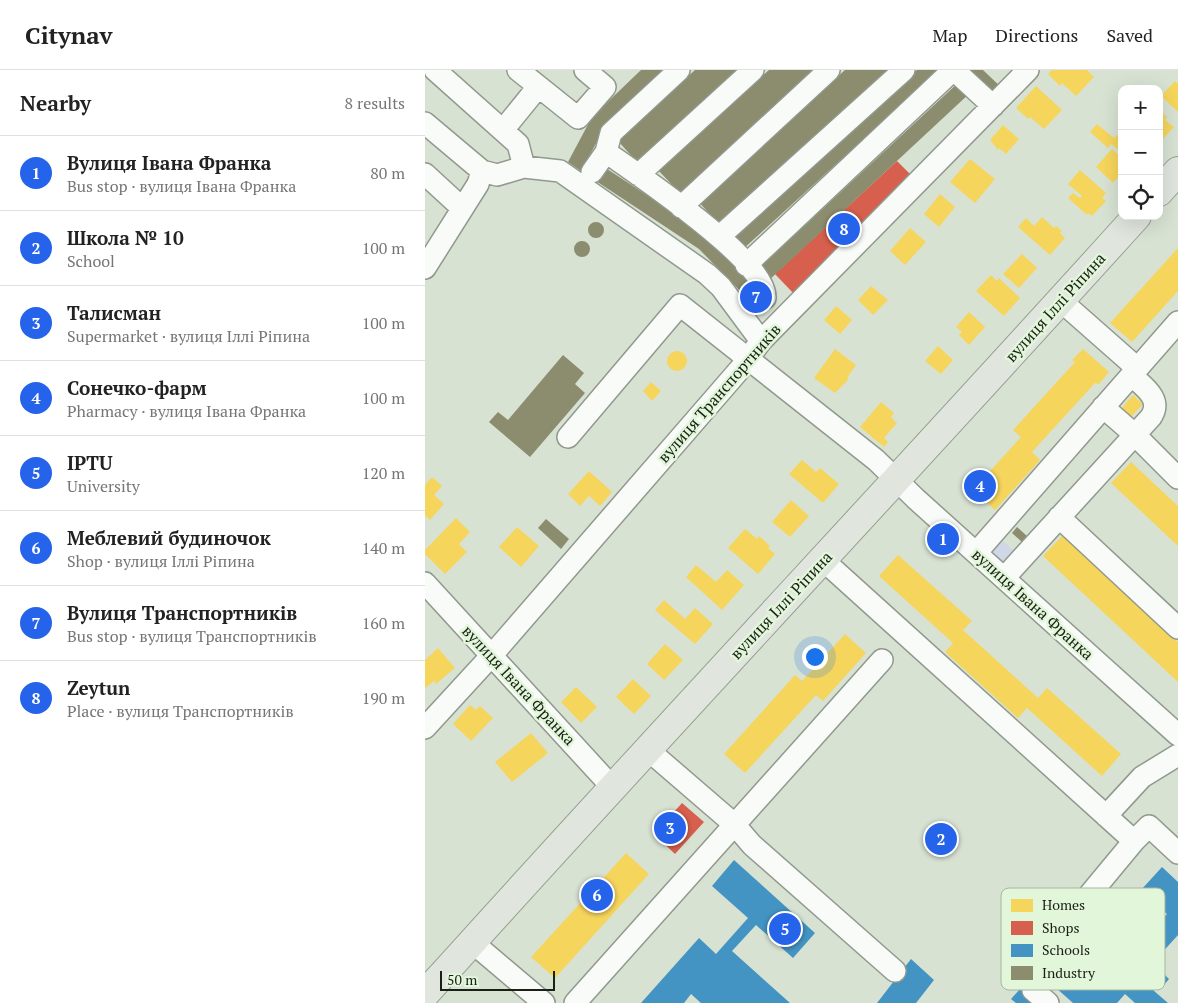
<!DOCTYPE html>
<html lang="en">
<head>
<meta charset="utf-8">
<style>
	:root { --surface:#fff; --page:#f6f6f6; --text:#222; --muted:#767676; --line:#e0e0e0; --accent:#2563eb }
	body { margin:0; font-family:"PT Serif",serif; background:var(--page); color:var(--text) }
	.controls { position:absolute; right:15px; top:15px; display:grid; overflow:hidden; border-radius:10px; box-shadow:0 5px 20px #0002 }
	.controls button { width:45px; height:45px; display:grid; place-items:center; padding:0; border:0; border-bottom:1px solid var(--line); background:var(--surface); color:var(--text); font:25px sans-serif }
	.scale { position:absolute; left:15px; bottom:12px; width:115px; box-sizing:border-box; padding-left:5px; border:2px solid #192016; border-top:0; font-size:14px; line-height:18px; white-space:nowrap; color:#192016; -webkit-text-stroke:4px #e2f6da; paint-order:stroke }
	.you { position:absolute; left:389px; top:586px; width:18px; height:18px; margin:-12px; border:4px solid #fff; border-radius:50%; background:#1a73e8; box-shadow:0 0 0 8px #1a73e833 }
	.badge { display:grid; place-items:center; width:32px; height:32px; border-radius:50%; background:var(--accent); color:#fff; font-size:16px; font-weight:700 }
	.pin { position:absolute; translate:-50% -50%; border:2px solid #fff; box-shadow:0 1px 5px #0006 }
	.list { margin:0; padding:0; list-style:none }
	h2 { display:flex; justify-content:space-between; align-items:center; height:65px; margin:0; padding:0 20px; font-size:21px }
	h2 small { font-size:16px; font-weight:400; color:var(--muted) }
	.list li { display:grid; grid-template-columns:32px 1fr auto; gap:15px; align-items:center; box-sizing:border-box; height:75px; padding:0 20px; border-top:1px solid var(--line) }
	.list b { display:block; font-size:19px; white-space:nowrap }
	.list p { margin:0; font-size:16px; white-space:nowrap; color:var(--muted) }
	.list em { font-size:16px; font-style:normal; color:var(--muted) }
	.icon { flex:none; width:28px; height:28px; fill:none; stroke:currentColor; stroke-width:2; stroke-linecap:round; stroke-linejoin:round }
	.map { position:relative; flex:none; width:753px; height:933px; overflow:hidden }
	header { display:flex; align-items:center; gap:30px; box-sizing:border-box; height:70px; padding:0 25px; background:var(--surface); border-bottom:1px solid var(--line) }
	header strong { font-size:24px }
	nav { display:flex; gap:28px; margin-inline-start:auto; font-size:18px }
	main { display:flex }
	aside { flex:1; background:var(--surface) }
	.map>svg:first-child { display:block }
	.green { fill:#d0d7e6 }
	.homes { fill:#f6d55c }
	.shops { fill:#d6604d }
	.schools { fill:#4393c3 }
	.industry { fill:#8c8c6e }
	.lines { fill:none; stroke-linecap:round; stroke-linejoin:round }
	.minor-casing { stroke:#91998e; stroke-width:24 }
	.major-casing { stroke:#95a190; stroke-width:30 }
	.minor { stroke:#f9fbf8; stroke-width:21 }
	.major { stroke:#e0e5de; stroke-width:28 }
	.labels { text-anchor:middle; dominant-baseline:central; stroke-width:5; stroke-linejoin:round; paint-order:stroke }
	.street-label { font-size:16px; fill:#192016; stroke:#e2f6da }
	.key { fill:#e2f6da; stroke:#a6b69f; stroke-width:1 }
	.key-label { font-size:14px; fill:#192016 }
</style>
</head>
<body>
<header>
<strong>Citynav</strong>
<nav><a>Map</a><a>Directions</a><a>Saved</a></nav>
</header>
<main>
<aside>
<h2>Nearby<small>8 results</small></h2>
<ul class="list">
<li><span class="badge">1</span><div><b>Вулиця Івана Франка</b><p>Bus stop · вулиця Івана Франка</p></div><em>80 m</em></li>
<li><span class="badge">2</span><div><b>Школа № 10</b><p>School</p></div><em>100 m</em></li>
<li><span class="badge">3</span><div><b>Талисман</b><p>Supermarket · вулиця Іллі Ріпина</p></div><em>100 m</em></li>
<li><span class="badge">4</span><div><b>Сонечко-фарм</b><p>Pharmacy · вулиця Івана Франка</p></div><em>100 m</em></li>
<li><span class="badge">5</span><div><b>IPTU</b><p>University</p></div><em>120 m</em></li>
<li><span class="badge">6</span><div><b>Меблевий будиночок</b><p>Shop · вулиця Іллі Ріпина</p></div><em>140 m</em></li>
<li><span class="badge">7</span><div><b>Вулиця Транспортників</b><p>Bus stop · вулиця Транспортників</p></div><em>160 m</em></li>
<li><span class="badge">8</span><div><b>Zeytun</b><p>Place · вулиця Транспортників</p></div><em>190 m</em></li>
</ul>
</aside>
<div class="map">
<svg width="753" height="933" viewBox="0 0 753 933">
	<rect width="100%" height="100%" fill="#d7e2d3"/>
	<path class="green" d="M573 466 593 485 578 495 564 485Z"/>
	<path class="homes" d="M627 0H662L669 7 651 26 637 13 635 16 623 4Z
		M750 11 753 14V42L736 26Z
		M611 16 637 40 619 59 605 47 603 49 591 38Z
		M734 40 742 47 740 50 749 57 735 72Z
		M672 54 689 68 697 60V83L686 74 683 78 665 62Z
		M578 55 594 69 581 84 574 78 573 80 565 70Z
		M687 79 697 88V103L688 113 671 97Z
		M545 89 570 109 550 133 525 112Z
		M655 100 681 123 677 128 681 131 667 146 663 143 662 145 643 128 648 123 655 128 657 126 643 114Z
		M515 124 530 137 514 157 499 144Z
		M617 147 629 158 631 156 637 161 635 163 640 168 625 185 593 157 601 148 609 156Z
		M485 158 501 172 480 195 465 181Z
		M753 178V221L707 272 685 253Z
		M597 184 612 198 594 218 578 204Z
		M566 205 572 211 574 208 595 228 579 246 551 221Z
		M446 216 463 230 448 245 433 230Z
		M411 236 427 250 415 264 399 250Z
		M544 242 560 257 544 275 534 265 537 262 531 257Z
		M513 276 528 290 516 304 500 291Z
		M410 279 431 295 422 308 424 309 410 323 389 308Z
		M658 279 684 302 674 314 670 313 607 382 615 390 570 440 548 420 596 367 588 360 650 292 647 290Z
		M242 291a10 10 0 1 1 20 0a10 10 0 1 1-20 0Z
		M226 312 236 321 227 331 218 321Z
		M708 325 718 334 704 349 694 341Z
		M456 332 469 343 466 347 472 353 459 368 463 372 459 377 435 357Z
		M377 390 391 402 395 398 414 414 398 433 364 404Z
		M706 392 753 436V476L686 413Z
		M164 401 187 422 175 436 164 426 155 436 143 424Z
		M7 407 17 416 9 425 19 434 5 450 0 445V415Z
		M366 430 384 446 365 467 347 452Z
		M31 448 45 462 34 474 42 482 20 504 0 484V480Z
		M92 457 114 476 96 497 74 477Z
		M320 459 332 469 334 466 345 476 343 478 350 484 333 504 303 478Z
		M638 465 753 572V612L618 486Z
		M473 485 547 551 538 560 613 628 622 618 696 684 677 706 602 638 593 648 520 582 528 573 454 506Z
		M271 495 291 512 302 500 319 515 297 540 261 507Z
		M239 530 260 549 270 538 288 554 270 574 230 540Z
		M420 564 441 583 398 631 391 625 320 703 299 684 370 605 377 611Z
		M240 574 258 590 239 610 222 594Z
		M13 578 30 598 11 614 9 611 0 618V590Z
		M208 609 226 626 209 644 191 627Z
		M151 617 172 637 156 653 136 632Z
		M45 635 51 640 55 636 68 648 46 671 28 654Z
		M106 663 123 683 87 712 70 692Z
		M201 783 224 804 130 908 106 887Z"/>
	<path class="shops" d="M472 91 489 108 369 224 350 204Z
		M257 733 279 752 250 784 229 764Z"/>
	<path class="schools" d="M309 790 390 863 368 888 331 855 307 881 365 933H276L266 924 259 933H216L274 868 291 884 323 848 287 816Z
		M737 797 753 812V865L714 908 743 933H710L700 924 692 933H648L630 917 650 895 676 918 698 893 654 854 673 832 718 871 742 844 716 820Z
		M486 889 509 910 491 933H452Z
		M738 903 744 909 739 915 732 910Z
		M595 919 611 933H591L586 929Z"/>
	<path class="industry" d="M216 0H239L180 57 156 101 143 92 167 47Z
		M270 0H314L213 93 193 71Z
		M344 0H391L255 123 233 100Z
		M420 0H465L294 155 274 132Z
		M492 0H514L317 180 307 169Z
		M536 0H558L578 19 568 29Z
		M535 11 546 22 342 212 332 200Z
		M179 97 284 166 335 219 324 230 274 179 171 111Z
		M163 160a8 8 0 1 1 16 0a8 8 0 1 1-16 0Z
		M149 179a8 8 0 1 1 16 0a8 8 0 1 1-16 0Z
		M138 285 159 303 150 314 160 323 105 387 64 352 73 342 83 350Z
		M121 449 144 469 136 479 113 458Z
		M592 457 602 466 597 472 587 463Z"/>
	<g class="lines">
		<defs>
			<path id="minor" d="M10 0 93 74 99 97
				M93 0 153 48 180 17 160 0
				M529 0 568 36
				M0 53 57 101 72 105 99 97 135 101 282 204 296 217 336 271
				M78 60 113 17
				M181 82C213 105 342 190 340 228
				M167 102 181 82 186 63 254 0
				M0 104 37 138
				M213 105 328 0
				M256 137 404 0
				M295 166 479 0
				M321 195 528 0
				M0 198 53 114 57 101
				M636 231 712 298
				M678 337 709 364 753 408
				M143 367 255 235 451 390 491 429 753 665
				M634 447 753 558
				M551 483 753 252
				M398 490 709 771
				M579 508 726 347C738 329 719 317 706 305
				M0 513 187 717
				M0 658 67 585 315 299 336 271 603 0
				M222 679 309 754 327 775 470 901
				M681 746 717 707 753 685
				M47 872 119 933
				M150 933 457 590
				M623 933 608 920 607 894 709 771 724 756 753 783"/>
			<path id="major" d="M734 122 753 101
				M0 924C235 663 476 407 712 146"/>
		</defs>
		<use href="#minor" class="minor-casing"/>
		<use href="#major" class="major-casing"/>
		<use href="#minor" class="minor"/>
		<use href="#major" class="major"/>
	</g>
	<g class="labels">
		<g class="street-label">
			<text transform="translate(630 237) rotate(-48)">вулиця Іллі Ріпина</text>
			<text transform="translate(294 323) rotate(-49)">вулиця Транспортників</text>
			<text transform="translate(608 534) rotate(42)">вулиця Івана Франка</text>
			<text transform="translate(356 535) rotate(-47)">вулиця Іллі Ріпина</text>
			<text transform="translate(94 615) rotate(47)">вулиця Івана Франка</text>
		</g>
	</g>
	<rect x="576" y="818" width="164" height="102" rx="8" class="key"/>
	<rect x="586" y="829" width="22" height="13" fill="#f6d55c"/>
	<rect x="586" y="851" width="22" height="14" fill="#d6604d"/>
	<rect x="586" y="874" width="22" height="13" fill="#4393c3"/>
	<rect x="586" y="896" width="22" height="14" fill="#8c8c6e"/>
	<g class="key-label">
		<text x="617" y="840">Homes</text>
		<text x="617" y="863">Shops</text>
		<text x="617" y="885">Schools</text>
		<text x="617" y="908">Industry</text>
	</g>
</svg>
<div class="controls">
<button>+</button>
<button>−</button>
<button><svg class="icon" aria-label="locate" viewBox="0 0 24 24"><circle cx="12" cy="12" r="6"/><path d="M12 2v4M12 18v4M2 12h4M18 12h4"/></svg></button>
</div>
<div class="scale">50 m</div>
<div class="you"></div>
<div class="pin badge" style="left:518px;top:469px">1</div>
<div class="pin badge" style="left:516px;top:769px">2</div>
<div class="pin badge" style="left:245px;top:758px">3</div>
<div class="pin badge" style="left:555px;top:416px">4</div>
<div class="pin badge" style="left:360px;top:859px">5</div>
<div class="pin badge" style="left:172px;top:825px">6</div>
<div class="pin badge" style="left:331px;top:227px">7</div>
<div class="pin badge" style="left:419px;top:159px">8</div>
</div>
</main>
</body>
</html>
